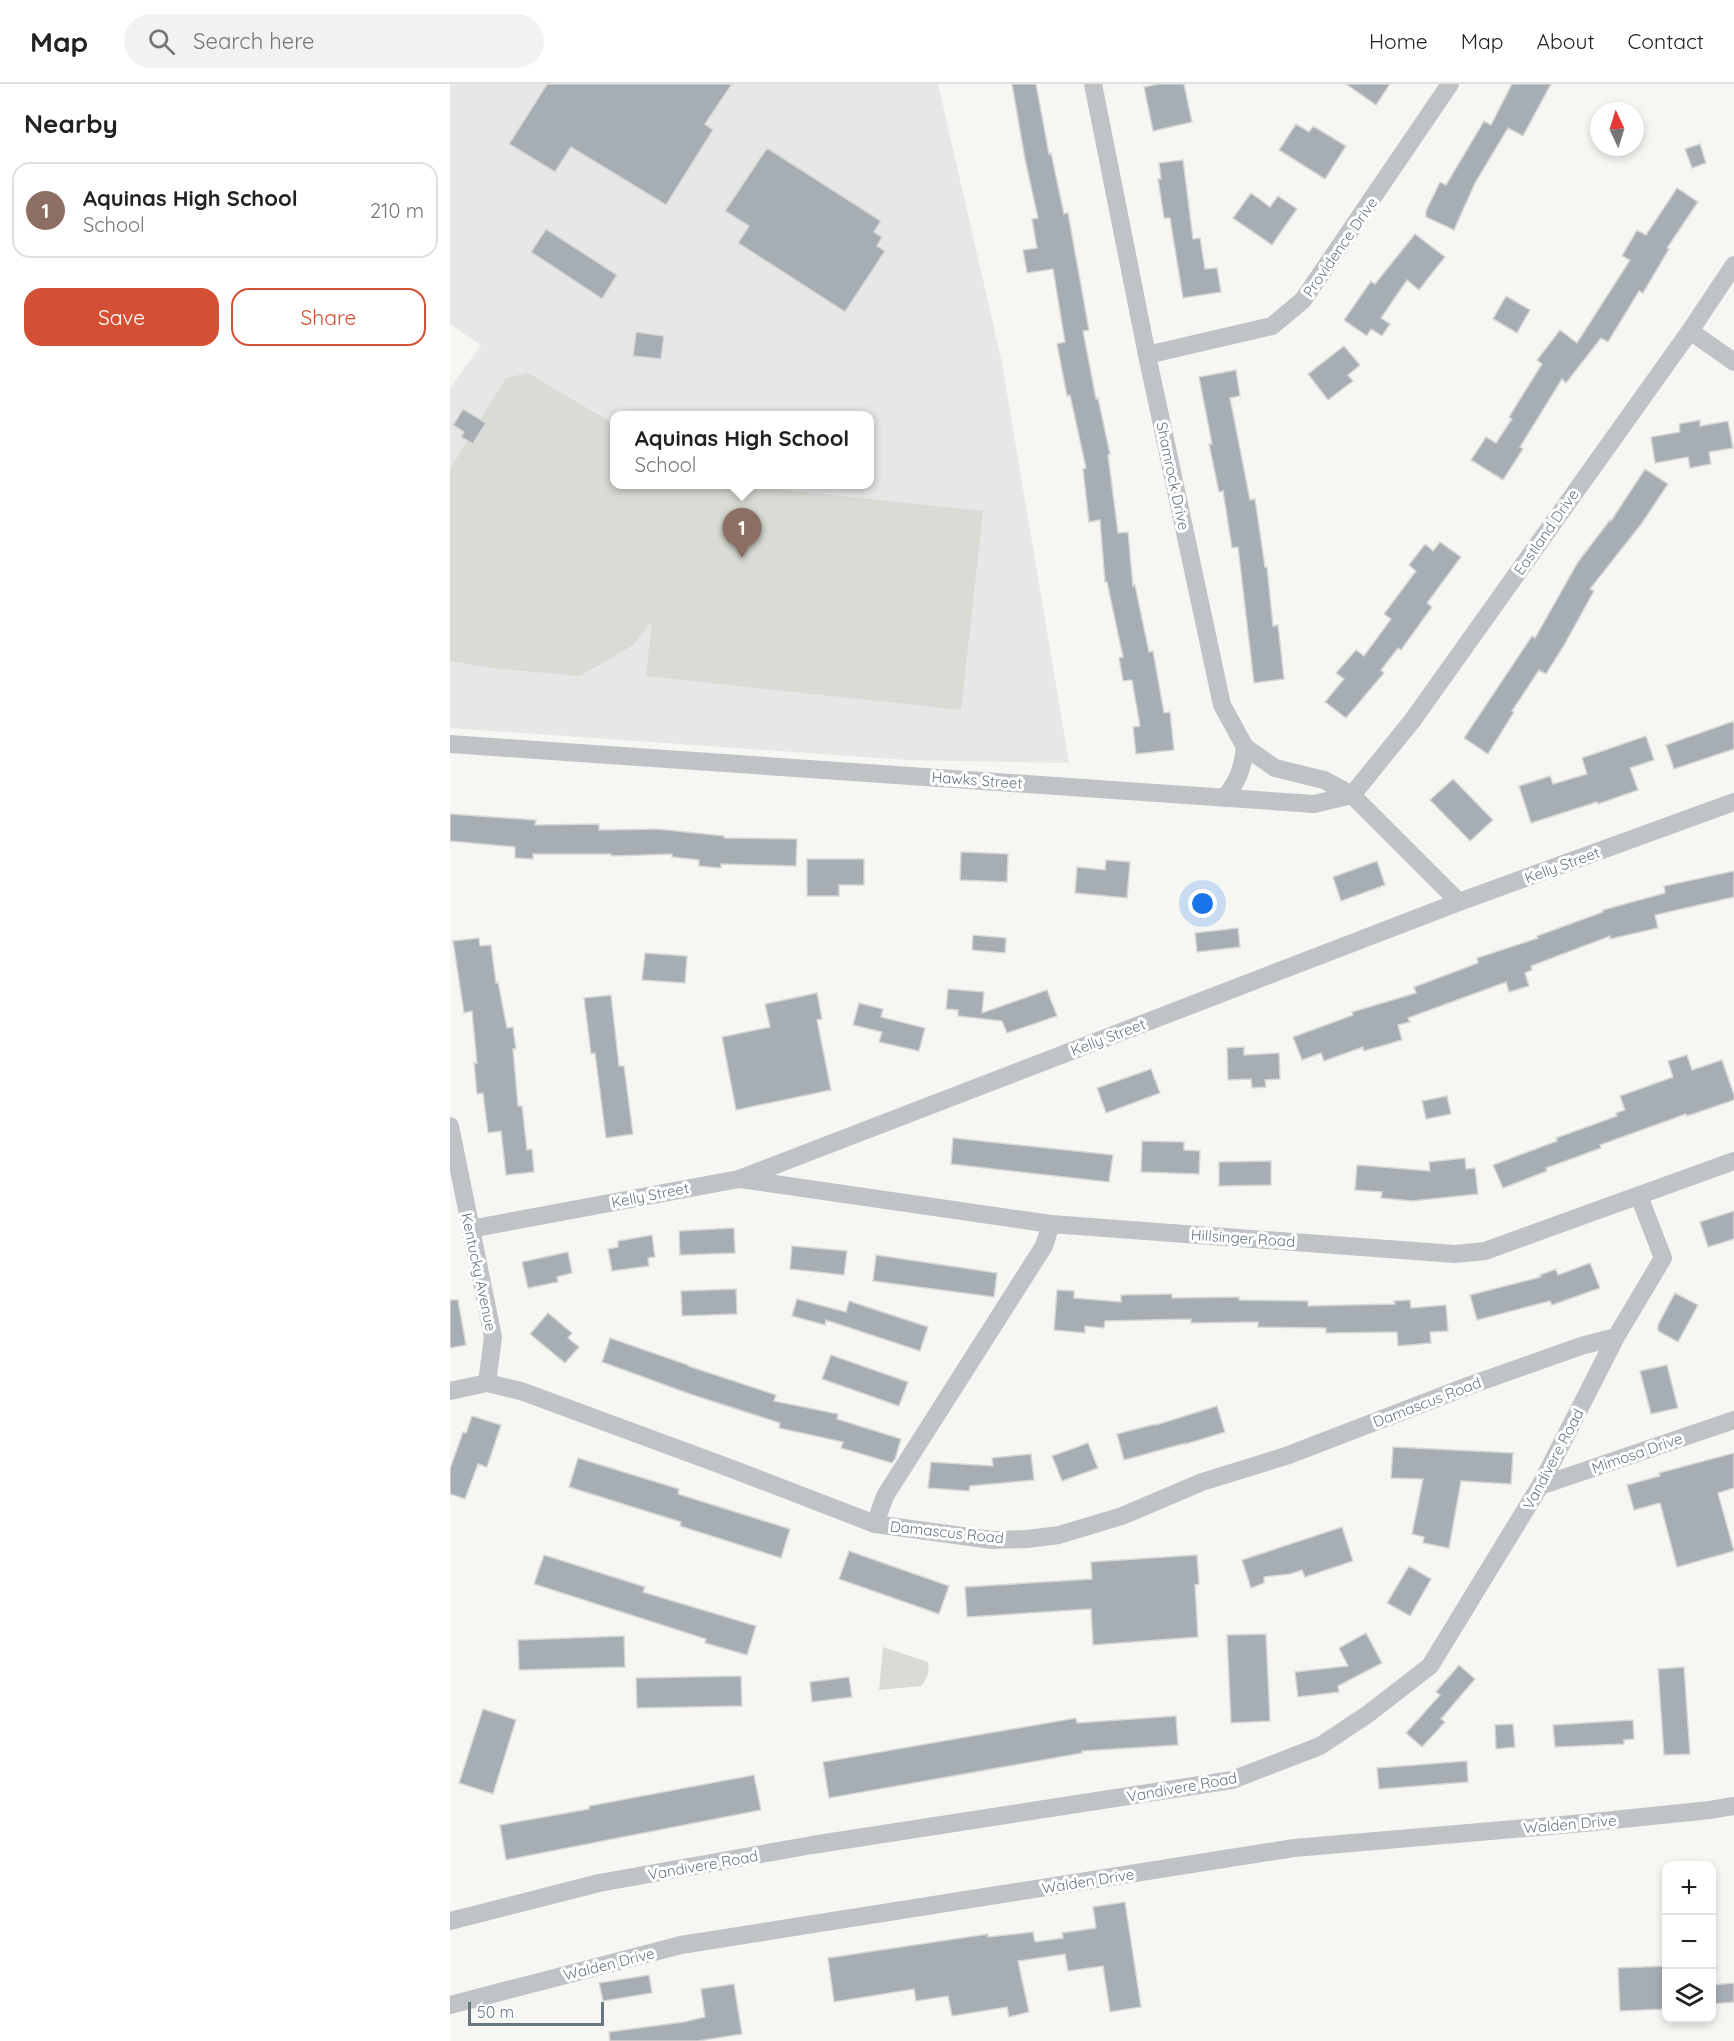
<!DOCTYPE html>
<html lang="en">
<head>
<meta charset="utf-8">
<style>
	:root { --surface:#fff; --page:#f2f2f2; --text:#222; --muted:#767676; --line:#e0e0e0; --accent:#d45034 }
	body { margin:0; font-family:Quicksand,sans-serif; background:var(--page); color:var(--text) }
	.controls { position:absolute; right:18px; bottom:18px; display:grid; overflow:hidden; border-radius:12px; box-shadow:0 3px 9px #0003 }
	.controls button { width:54px; height:54px; display:grid; place-items:center; padding:0; border:0; border-bottom:2px solid var(--line); background:var(--surface); color:var(--text); font:30px sans-serif }
	.compass { position:absolute; left:1140px; top:18px; width:54px; height:54px; border-radius:50%; background:var(--surface); box-shadow:0 3px 9px #0003; rotate:356deg }
	.scale { position:absolute; left:18px; bottom:15px; width:136px; box-sizing:border-box; padding-left:6px; border:3px solid #677781; border-top:0; font-size:16px; line-height:21px; white-space:nowrap; color:#677781; -webkit-text-stroke:4px #fff; paint-order:stroke }
	.you { position:absolute; left:753px; top:820px; width:21px; height:21px; margin:-15px; border:4px solid #fff; border-radius:50%; background:#1a73e8; box-shadow:0 0 0 9px #1a73e833 }
	.badge { display:grid; place-items:center; width:39px; height:39px; border-radius:50%; background:var(--accent); color:#fff; font-size:20px; font-weight:700 }
	.pin { position:absolute; translate:-50% -50px; filter:drop-shadow(0 2px 3px #0008) }
	.pin::after { content:''; position:absolute; top:32px; width:21px; height:18px; background:inherit; clip-path:polygon(0 0,100% 0,50% 100%) }
	.popup { position:absolute; left:160px; top:327px; width:264px; height:78px; box-sizing:border-box; display:grid; place-content:center; border-radius:12px; background:var(--surface); filter:drop-shadow(0 2px 4px #0005); font-size:20px; white-space:nowrap; color:var(--muted) }
	.popup b { font-size:22px; color:var(--text) }
	.popup::after { content:''; position:absolute; left:50%; top:100%; margin-left:-12px; border:12px solid transparent; border-top-color:var(--surface) }
	.list { margin:0; padding:0; list-style:none }
	h2 { display:flex; justify-content:space-between; align-items:center; height:78px; margin:0; padding:0 24px; font-size:26px }
	h2 small { font-size:20px; font-weight:400; color:var(--muted) }
	.list li { display:grid; grid-template-columns:39px 1fr auto; gap:18px; align-items:center; box-sizing:border-box; height:96px; margin:0 12px 12px; padding:0 12px; border:2px solid var(--line); border-radius:18px }
	.list b { display:block; font-size:22px; white-space:nowrap }
	.list p { margin:0; font-size:20px; white-space:nowrap; color:var(--muted) }
	.list em { font-size:20px; font-style:normal; color:var(--muted) }
	.actions { display:flex; gap:12px; padding:18px 24px }
	.actions a { flex:1; padding:14px 0; border:2px solid var(--accent); border-radius:18px; text-align:center; font-size:21px; color:var(--accent) }
	.actions .main { background:var(--accent); color:#fff }
	.icon { flex:none; width:33px; height:33px; fill:none; stroke:currentColor; stroke-width:2; stroke-linecap:round; stroke-linejoin:round }
	.map { position:relative; flex:none; width:1284px; height:1957px; overflow:hidden }
	header { display:flex; align-items:center; gap:36px; box-sizing:border-box; height:84px; padding:0 30px; background:var(--surface); border-bottom:2px solid var(--line) }
	header strong { font-size:28px }
	nav { display:flex; gap:33px; margin-inline-start:auto; font-size:21px }
	.search { width:420px; height:54px; background:var(--page); display:flex; align-items:center; gap:15px; box-sizing:border-box; padding:0 21px; border-radius:33px; color:var(--muted); font-size:22px }
	main { display:flex }
	aside { flex:1; background:var(--surface) }
	.map>svg:first-child { display:block }
	.built { fill:#e6e7e6; fill-rule:evenodd }
	.green { fill:#d8dcd4 }
	.building { fill:#a7aeb3; stroke:#d7d7d5; stroke-width:1.5 }
	.lines { fill:none; stroke-linecap:round; stroke-linejoin:round }
	.minor { stroke:#bfc3c6; stroke-width:18 }
	.labels { text-anchor:middle; dominant-baseline:central; stroke-width:6; stroke-linejoin:round; paint-order:stroke }
	.street-label { font-size:15px; fill:#677781; stroke:#fff }
</style>
</head>
<body>
<header>
<strong>Map</strong>
<div class="search"><svg class="icon" aria-label="search" viewBox="0 0 24 24"><circle cx="10" cy="10" r="6"/><path d="M15 15l6 6"/></svg>Search here</div>
<nav><a>Home</a><a>Map</a><a>About</a><a>Contact</a></nav>
</header>
<main>
<aside>
<h2>Nearby<small></small></h2>
<ul class="list">
<li><span class="badge" style="background:#8d6e63">1</span><div><b>Aquinas High School</b><p>School</p></div><em>210 m</em></li>
</ul>
<div class="actions"><a class="main">Save</a><a>Share</a></div>
</aside>
<div class="map">
<svg width="1284" height="1957" viewBox="0 0 1284 1957">
	<rect width="100%" height="100%" fill="#f6f6f3"/>
	<path class="built" d="M0 0H488L552 279 619 679 457 676 0 644V304L31 261 0 240ZM164 332H419V400H164Z"/>
	<path class="green" d="M78 289 164 340V400L287 401 533 427 511 626 196 592 202 537 183 561 130 592 41 584 0 577V385L56 294Z
		M433 1563 478 1578C480 1589 477 1594 471 1602L429 1606Z"/>
	<path class="building" d="M97 0H282L255 40 263 46 216 121 121 63 105 88 59 60Z
		M562 0H586L599 70 601 69 614 130 618 129 639 246 633 247 646 315 648 314 660 370 658 371 668 449 678 448 683 502 685 501 699 568 703 567 714 629 720 628 724 666 686 670 683 643 690 642 682 596 673 597 669 574 673 573 657 498H655L650 436 639 438 633 385 636 384 620 311 617 312 607 260 615 258 603 185 577 189 573 166 587 164 582 135 588 134 575 75Z
		M708 0H734L742 38 703 47 694 3Z
		M896 0H940L926 21Z
		M1062 0H1101L1073 52 1058 44 1025 99 1004 146 976 133V127L990 98 996 101 1034 37 1041 41Z
		M846 40 859 48 863 42 896 62 875 95 829 66Z
		M1250 60 1256 79 1242 84 1235 65Z
		M317 64 431 137 424 148 432 153 427 162 435 167 395 228 288 159 299 142 275 127Z
		M733 76 743 155 750 154 755 185 767 184 771 208 733 214 720 134H714L708 95H711L709 79Z
		M1227 104 1248 118 1217 164 1219 165 1193 209 1189 207 1158 258 1151 254 1116 299 1112 295 1070 363 1073 365 1053 396 1021 376 1036 353 1046 359 1062 335 1059 333 1092 280 1087 276 1110 246 1127 259 1180 176 1172 172 1187 146 1196 151Z
		M801 109 820 123 828 112 847 125 822 161 783 134Z
		M96 145 167 191 152 215 81 168Z
		M965 150 995 173 969 206 957 196 931 234 940 240 932 252 921 245 917 252 894 236 921 197 925 200Z
		M1056 212 1080 226 1067 249 1043 235Z
		M186 248 214 252 211 275 183 272Z
		M894 262 910 281 898 291 903 297 878 316 858 290Z
		M786 286 790 312 780 314 800 416 805 415 815 483H817L823 542 828 541 834 595 804 599 788 463 782 464 773 407 769 408 759 360H762L749 293Z
		M13 325 36 339 23 360 11 353 14 348 3 341Z
		M1250 336V342L1278 337 1283 364 1259 368 1261 380 1240 384 1238 373 1205 379 1201 353 1230 348 1229 340Z
		M1195 385 1218 400 1192 439 1140 505 1144 507 1113 563 1096 590 1089 586 1062 627 1064 628 1038 670 1014 654 1082 552 1085 554 1128 478 1160 436 1161 437Z
		M990 458 1011 473 977 519 982 523 951 566 948 564 931 586 934 589 896 634 875 618 894 595 886 589 906 566 914 572 941 535 934 530 966 487 959 481 975 460 983 467Z
		M1284 637V665L1224 685 1216 661Z
		M1196 652 1204 676 1180 684 1188 706 1148 720 1147 718 1081 739 1069 702 1100 692 1103 700 1137 690 1132 674Z
		M1003 695 1043 736 1020 757 980 716Z
		M0 730 86 736 85 741 149 740V746L208 745 274 752V754L347 755 346 782 271 780V784L249 782V776L222 773V770L161 772V770H83V775L65 774V763L0 757Z
		M511 768 558 770 557 798 510 796Z
		M357 775H414V801H389V812H357Z
		M656 776 680 778 677 814 625 809 627 783 655 786Z
		M927 777 935 801 891 817 883 793Z
		M1284 787V813L1205 831 1208 844 1160 855V852L1081 882 1082 886 1075 889 1079 902 1059 908 1056 898 958 934 960 938 948 941 952 956 914 967 913 963 874 977 871 969 852 976 843 953 903 931 902 928 966 909 964 903 1028 879 1027 874 1088 854 1087 852 1153 828V826L1215 809 1214 802Z
		M788 844 790 863 747 868 745 849Z
		M523 851 556 854 555 869 522 866Z
		M29 854 30 862 41 861 46 899 48 898 57 944 63 943 66 965H63L68 1022H72L77 1066 82 1065 84 1088 56 1091 51 1047 38 1049 33 1009 27 1010 24 979H27L22 927 14 929 3 857Z
		M195 869 237 872 235 899 192 896Z
		M498 905 534 908 532 929 597 906 607 932 557 949 552 937 508 932V926L496 925Z
		M367 909 372 935 367 936 381 1006 286 1026 272 953 320 943 315 920Z
		M161 911 169 982H174L183 1050 156 1054 145 969 141 970 134 914Z
		M409 919 433 925 431 933 475 944 469 967 429 958 432 948 403 941Z
		M794 963V971L829 969 830 995 815 996 816 1003 802 1004 801 995 778 996 777 964Z
		M1237 971 1242 986 1272 976 1284 1011V1016L1237 1032 1236 1030 1150 1061 1151 1064 1096 1084 1097 1087 1053 1104 1043 1081 1107 1057 1106 1054 1167 1032 1166 1029 1175 1026 1170 1012 1223 993 1218 977Z
		M701 985 710 1009 656 1029 647 1004Z
		M997 1012 1001 1030 976 1035 972 1017Z
		M503 1054 663 1071 659 1098 501 1080Z
		M692 1057 734 1058V1066L750 1067 749 1090 691 1088Z
		M1015 1074 1016 1085 1025 1084 1028 1110 962 1117 931 1114 932 1108 905 1106 907 1081 980 1087 979 1078Z
		M821 1077V1101L769 1102V1078Z
		M1284 1127V1155L1258 1163 1250 1138Z
		M284 1144 285 1169 230 1171 229 1147Z
		M202 1151 205 1173 198 1174 199 1182 162 1187 158 1165 168 1163V1157Z
		M342 1162 397 1167 394 1191 340 1185Z
		M118 1168 122 1189 107 1193 108 1198 78 1204 72 1178Z
		M426 1171 547 1189 544 1213 423 1197Z
		M1140 1179 1150 1204 1102 1221 1100 1217 1027 1236 1020 1211 1091 1193 1090 1191 1106 1185 1108 1191Z
		M286 1205 287 1230 232 1232 231 1207Z
		M607 1206 624 1207V1214L671 1218V1211L722 1210V1214L789 1213V1216L858 1217V1222L945 1220 944 1217 960 1216 961 1224 996 1221 998 1247 980 1248 981 1259 948 1262 947 1248 876 1249V1244L808 1243V1238L741 1239V1235L655 1237 654 1244 635 1242V1249L604 1246Z
		M1225 1209 1248 1221 1228 1258 1208 1247V1241Z
		M347 1215 396 1228 399 1217 478 1243 470 1267 376 1236 375 1241 342 1232Z
		M0 1216H8L16 1261 0 1264Z
		M98 1229 122 1249 118 1254 129 1263 115 1279 80 1250Z
		M160 1254 238 1281V1282L326 1311 324 1317 388 1330 387 1335 451 1355 445 1375 442 1379 391 1364 393 1358 329 1344 330 1339 240 1310 152 1278Z
		M381 1271 458 1298 449 1322 372 1295Z
		M1217 1281 1228 1324 1201 1330 1190 1287Z
		M767 1322 775 1348 736 1360V1359L674 1376 667 1350 706 1340V1341Z
		M22 1332 51 1341 37 1383 28 1380 15 1415 0 1410V1385L13 1348 16 1349Z
		M638 1359 648 1384 612 1397 602 1372Z
		M943 1363 1063 1369 1061 1400 1011 1397 999 1464 973 1459 974 1453 962 1450 973 1395 941 1394Z
		M1284 1369V1404L1268 1409 1284 1467 1227 1483 1210 1419 1184 1426 1177 1401 1210 1392 1209 1389Z
		M581 1370 584 1396 520 1402 519 1407 478 1404 481 1378 543 1382 542 1374Z
		M128 1374 229 1405 228 1410 340 1445 331 1474 230 1442 231 1438 119 1403Z
		M892 1443 903 1477 855 1493 852 1486 840 1490 814 1493V1499L801 1504 792 1476Z
		M399 1467 499 1502 489 1530 389 1495Z
		M94 1471 195 1503 193 1508 306 1542 297 1571 255 1559 256 1555 84 1500Z
		M747 1471 749 1500 745 1501 748 1553 643 1561 641 1525 517 1533 515 1503 642 1495 641 1478Z
		M959 1482 981 1495 960 1532 937 1519Z
		M916 1549 932 1579 888 1602 889 1608 848 1613 845 1588 898 1582 889 1564Z
		M816 1550 820 1637 781 1639 777 1551Z
		M174 1552 175 1583 69 1586 68 1556Z
		M1009 1581 1025 1595 991 1635 995 1638 972 1663 956 1649 990 1611 986 1608Z
		M1234 1583 1240 1670 1214 1671 1208 1585Z
		M291 1592 292 1622 187 1624 186 1594Z
		M399 1593 402 1613 362 1618 360 1598Z
		M33 1625 66 1636 43 1710 9 1699Z
		M726 1632 728 1661 632 1667V1669L379 1714 373 1678 626 1634 627 1639Z
		M1183 1636 1184 1655 1174 1656V1660L1105 1663 1103 1641Z
		M1063 1640 1065 1663 1046 1665 1045 1641Z
		M1017 1677 1018 1698 929 1705 927 1684Z
		M304 1691 311 1726 56 1776 50 1741 139 1725V1722Z
		M675 1818 691 1923 660 1928 653 1882 618 1887 615 1870 568 1877 579 1928 559 1933 557 1923 502 1932 498 1912 466 1917 464 1905 384 1918 378 1874 538 1850V1853L583 1848 585 1858 613 1854 612 1849 646 1844 643 1823Z
		M1216 1882V1925L1170 1927 1168 1884Z
		M199 1891 202 1909 153 1917 149 1899Z
		M1284 1899V1918L1262 1920V1901Z
		M284 1900 292 1950 248 1957H160L159 1948 234 1938 255 1933 251 1905Z"/>
	<g class="lines">
		<path class="minor" d="M643 0 697 271 772 621 795 663 825 684 874 696 902 711 962 637 1240 247 1284 181
			M1240 247 1284 278
			M697 271 822 242 853 216 1000 0
			M0 660 864 720 902 711 1009 818
			M774 714C788 698 793 683 795 663
			M0 1042 43 1253 37 1299
			M290 1095 601 1140 1005 1170 1035 1167 1284 1077
			M20 1145 289 1095 1009 818 1284 718
			M0 1307 37 1299 71 1307 277 1383 425 1440 542 1456 577 1455 609 1451 672 1432 752 1398 836 1372 1018 1302 1131 1262 1166 1253
			M1090 1402 1284 1336
			M425 1440 435 1412 594 1162 601 1140
			M0 1837 149 1799 362 1761 782 1696 870 1662 918 1630 980 1582 1090 1402 1166 1253 1213 1174 1189 1112
			M0 1921 231 1861 844 1764 1134 1739 1260 1726 1284 1722"/>
	</g>
	<g class="labels">
		<g class="street-label">
			<text transform="translate(890 163) rotate(-55)">Providence Drive</text>
			<text transform="translate(723 392) rotate(78)">Shamrock Drive</text>
			<text transform="translate(1096 448) rotate(-55)">Eastland Drive</text>
			<text transform="translate(527 696) rotate(4)">Hawks Street</text>
			<text transform="translate(1112 781) rotate(-20)">Kelly Street</text>
			<text transform="translate(658 953) rotate(-21)">Kelly Street</text>
			<text transform="translate(200 1111) rotate(-11)">Kelly Street</text>
			<text transform="translate(793 1154) rotate(4)">Hillsinger Road</text>
			<text transform="translate(29 1188) rotate(78)">Kentucky Avenue</text>
			<text transform="translate(977 1318) rotate(-21)">Damascus Road</text>
			<text transform="translate(1187 1369) rotate(-19)">Mimosa Drive</text>
			<text transform="translate(1103 1375) rotate(-62)">Vandivere Road</text>
			<text transform="translate(497 1448) rotate(6)">Damascus Road</text>
			<text transform="translate(732 1703) rotate(-10)">Vandivere Road</text>
			<text transform="translate(1120 1740) rotate(-5)">Walden Drive</text>
			<text transform="translate(253 1781) rotate(-10)">Vandivere Road</text>
			<text transform="translate(638 1797) rotate(-9)">Walden Drive</text>
			<text transform="translate(159 1880) rotate(-14)">Walden Drive</text>
		</g>
	</g>
</svg>
<div class="controls">
<button>+</button>
<button>−</button>
<button><svg class="icon" aria-label="layers" viewBox="0 0 24 24"><path d="M12 4l9 5-9 5-9-5zM3 14l9 5 9-5"/></svg></button>
</div>
<svg class="compass" viewBox="-18 -18 36 36"><path d="M0-13l5 13h-10z" fill="#e53935"/><path d="M0 13l5-13h-10z" fill="#767676"/></svg>
<div class="scale">50 m</div>
<div class="you"></div>
<div class="pin badge" style="left:292px;top:474px;background:#8d6e63">1</div>
<div class="popup"><b>Aquinas High School</b>School</div>
</div>
</main>
</body>
</html>
